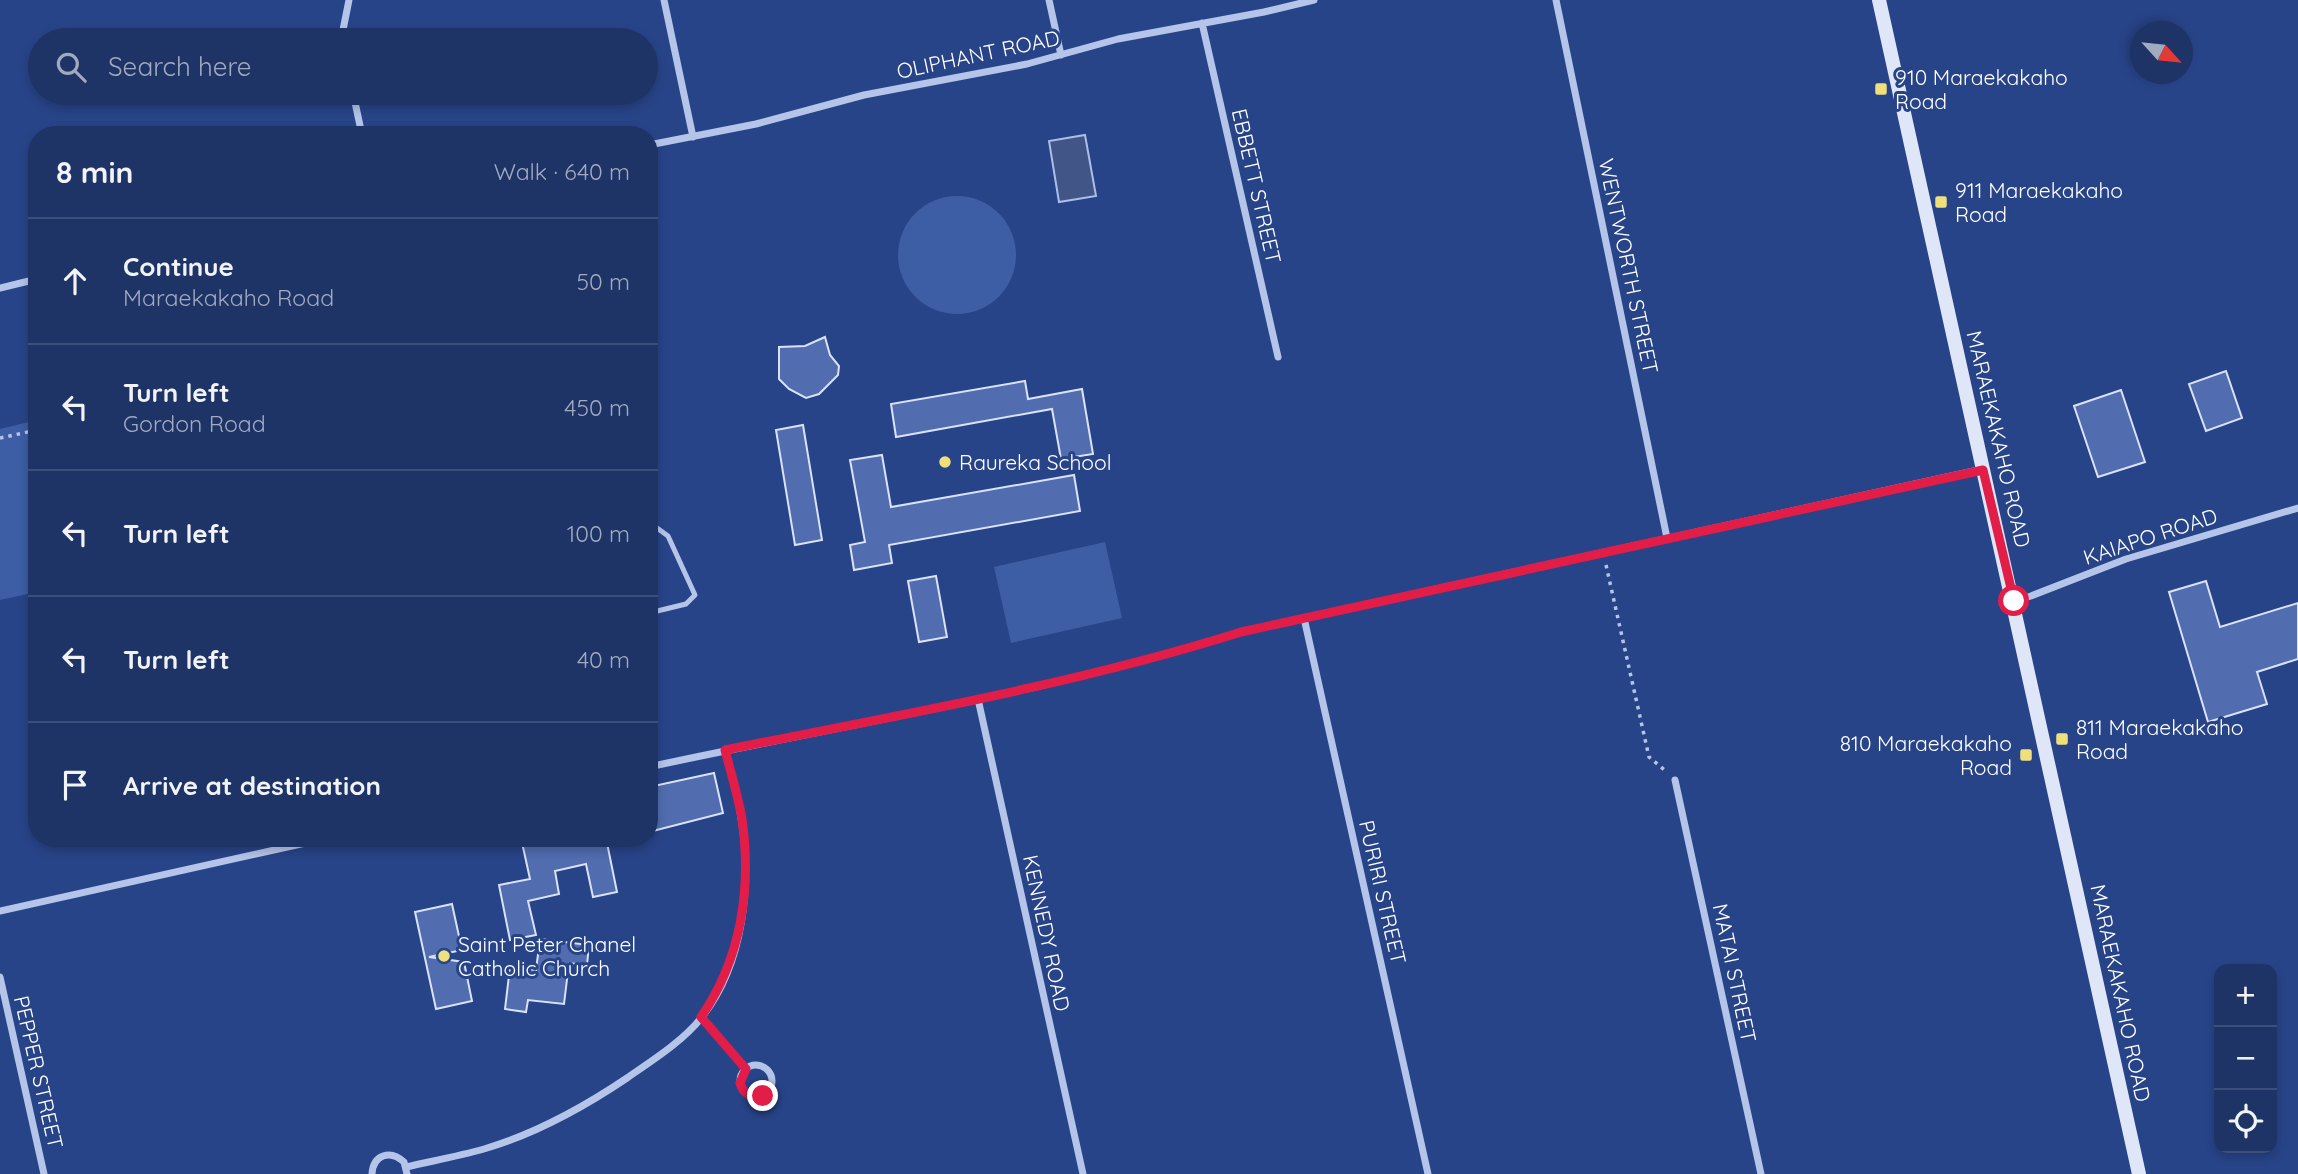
<!DOCTYPE html>
<html lang="en">
<head>
<meta charset="utf-8">
<style>
	:root { --surface:#1e3366; --page:#263b6c; --text:#f1f3f6; --muted:#a1aabf; --line:#3c4e7a }
	body { margin:0; font-family:Quicksand,sans-serif; background:var(--page); color:var(--text) }
	.controls { position:absolute; right:21px; bottom:21px; display:grid; overflow:hidden; border-radius:14px; box-shadow:0 4px 10px #0003 }
	.controls button { width:63px; height:63px; display:grid; place-items:center; padding:0; border:0; border-bottom:2px solid var(--line); background:var(--surface); color:var(--text); font:35px sans-serif }
	.compass { position:absolute; left:2130px; top:21px; width:63px; height:63px; border-radius:50%; background:var(--surface); box-shadow:0 4px 10px #0003; rotate:117deg }
	.stop { position:absolute; width:21px; height:21px; margin:-16px; border:5px solid #e11d48; border-radius:50%; background:#fff }
	.stop.end { background:#e11d48; border-color:#fff; box-shadow:0 2px 7px #0008 }
	.list { margin:0; padding:0; list-style:none }
	h2 { display:flex; justify-content:space-between; align-items:center; height:91px; margin:0; padding:0 28px; font-size:30px }
	h2 small { font-size:23px; font-weight:400; color:var(--muted) }
	.list li { display:grid; grid-template-columns:46px 1fr auto; gap:21px; align-items:center; box-sizing:border-box; height:126px; padding:0 28px; border-top:2px solid var(--line) }
	.list b { display:block; font-size:26px; white-space:nowrap }
	.list p { margin:0; font-size:23px; white-space:nowrap; color:var(--muted) }
	.list em { font-size:23px; font-style:normal; color:var(--muted) }
	.icon { flex:none; width:38px; height:38px; fill:none; stroke:currentColor; stroke-width:2; stroke-linecap:round; stroke-linejoin:round }
	.map { position:relative; flex:none; width:2298px; height:1174px; overflow:hidden }
	.search { position:absolute; background:var(--surface); box-shadow:0 4px 10px #0003; left:28px; top:28px; width:630px; height:77px; display:flex; align-items:center; gap:18px; box-sizing:border-box; padding:0 24px; border-radius:38px; color:var(--muted); font-size:26px }
	.panel { position:absolute; background:var(--surface); box-shadow:0 4px 10px #0003; left:28px; top:126px; width:630px; height:721px; border-radius:28px }
	.map>svg:first-child { display:block }
	.green { fill:#3d5da5 }
	.water { fill:#415587; stroke:#aabee9; stroke-width:2 }
	.building { fill:#516db0; stroke:#d9e2f7; stroke-width:2 }
	.lines { fill:none; stroke-linecap:round; stroke-linejoin:round }
	.path { stroke:#b5c5e9; stroke-width:3.5; stroke-dasharray:3.5 5; stroke-linecap:butt }
	.lane { stroke:#b5c5e9; stroke-width:5 }
	.street { stroke:#b5c5e9; stroke-width:7 }
	.secondary { stroke:#dfe6f8; stroke-width:14 }
	.route { stroke:#e11d48; stroke-width:9 }
	.poi-dot { fill:#f0e07b; stroke:#284488; stroke-width:2.5 }
	.labels { text-anchor:middle; dominant-baseline:central; stroke-width:6; stroke-linejoin:round; paint-order:stroke }
	.street-label { font-size:21px; fill:#fff; stroke:#284488 }
	.poi-label { font-size:21px; fill:#fff; stroke:#284488; text-anchor:start }
</style>
</head>
<body>
<div class="map">
<svg width="2298" height="1174" viewBox="0 0 2298 1174">
	<rect width="100%" height="100%" fill="#284488"/>
	<path class="green" d="M898 255a59 59 0 1 1 118 0a59 59 0 1 1-118 0Z
		M37 420V592L0 600V429Z
		M1105 542 1122 618 1011 643 994 567Z"/>
	<path class="water" d="M1085 135 1096 196 1059 202 1049 141Z"/>
	<path class="building" d="M825 337 830 355 839 366 838 375 819 394 806 398 789 389 779 379V347L805 346Z
		M2226 371 2242 418 2206 431 2189 384Z
		M1025 381 1028 399 1082 389 1093 454 1061 459 1052 409 896 437 891 404Z
		M2121 390 2145 462 2098 477 2074 406Z
		M803 425 822 540 795 545 776 430Z
		M882 455 891 507 1074 475 1080 511 889 545 892 563 854 570 850 545 865 542 850 460Z
		M936 576 947 637 919 642 908 581Z
		M2206 581 2220 627 2298 603V659L2257 672 2267 704 2208 722 2169 592Z
		M714 773 723 813 649 832V787Z
		M521 838H606L617 892 593 897 586 864 555 871 559 894 528 901 536 935 510 940 499 885 530 879Z
		M452 904 462 950 429 957 464 962 472 1001 436 1009 415 912Z
		M540 939 589 945 587 965 569 963 564 1004 528 1000 526 1012 505 1009 510 967 536 970Z"/>
	<g class="lines">
		<path class="path" d="M0 438 37 430
			M1606 565 1649 757 1667 772"/>
		<path class="lane" d="M649 526 657 528 668 536 695 595 686 604 649 613"/>
		<path class="street" d="M664 0 693 137
			M1049 0 1061 55
			M1556 0 1667 538
			M1202 23 1278 357
			M343 40V30L349 0
			M353 93 362 135
			M649 145 756 124 864 95 1027 64 1118 39 1264 12 1314 0
			M0 288 37 279
			M2014 601 2031 596 2126 559 2298 508
			M1304 618 1428 1174
			M978 699 1083 1174
			M649 767C847 724 1049 693 1241 632L1983 469
			M1675 780 1761 1174
			M0 911 328 838
			M0 977 44 1174
			M701 1017 746 1069
			M740 1081a16 16 0 1 1 32 0a16 16 0 1 1-32 0Z
			M406 1167C432 1161 459 1156 484 1149 535 1134 584 1107 627 1078 653 1060 682 1042 702 1017 744 964 752 883 741 818 738 795 731 773 725 750
			M372 1174C373 1155 390 1149 404 1162L407 1174"/>
		<path class="secondary" d="M1879 0 2139 1174"/>
	</g>
	<g class="lines">
		<path class="route" d="M763 1096C752 1098 743 1094 740 1083L746 1069 701 1017C741 959 752 889 742 819 738 796 731 773 725 750 898 715 1073 685 1241 632L1983 470 2014 601"/>
	</g>
	<g class="poi-dot">
		<rect x="1874" y="82" width="14" height="14" rx="3.5"/>
		<rect x="1934" y="195" width="14" height="14" rx="3.5"/>
		<circle cx="945" cy="462" r="7"/>
		<rect x="2055" y="732" width="14" height="14" rx="3.5"/>
		<rect x="2019" y="748" width="14" height="14" rx="3.5"/>
		<circle cx="444" cy="956" r="7"/>
	</g>
	<g class="labels">
		<g class="street-label">
			<text transform="translate(978 54) rotate(-12)">OLIPHANT ROAD</text>
			<text transform="translate(1257 186) rotate(77)">EBBETT STREET</text>
			<text transform="translate(1629 266) rotate(78)">WENTWORTH STREET</text>
			<text transform="translate(1999 439) rotate(77)">MARAEKAKAHO ROAD</text>
			<text transform="translate(2150 536) rotate(-18)">KAIAPO ROAD</text>
			<text transform="translate(1383 892) rotate(77)">PURIRI STREET</text>
			<text transform="translate(1047 933) rotate(78)">KENNEDY ROAD</text>
			<text transform="translate(1735 973) rotate(78)">MATAI STREET</text>
			<text transform="translate(2121 993) rotate(78)">MARAEKAKAHO ROAD</text>
			<text transform="translate(39 1072) rotate(77)">PEPPER STREET</text>
		</g>
		<g class="poi-label">
			<text x="1895" y="77">910 Maraekakaho<tspan x="1895" dy="24">Road</tspan></text>
			<text x="1955" y="190">911 Maraekakaho<tspan x="1955" dy="24">Road</tspan></text>
			<text x="959" y="462">Raureka School</text>
			<text x="2076" y="727">811 Maraekakaho<tspan x="2076" dy="24">Road</tspan></text>
			<text x="2012" y="743" text-anchor="end">810 Maraekakaho<tspan x="2012" dy="24">Road</tspan></text>
			<text x="458" y="944">Saint Peter Chanel<tspan x="458" dy="24">Catholic Church</tspan></text>
		</g>
	</g>
</svg>
<div class="controls">
<button>+</button>
<button>−</button>
<button><svg class="icon" aria-label="locate" viewBox="0 0 24 24"><circle cx="12" cy="12" r="6"/><path d="M12 2v4M12 18v4M2 12h4M18 12h4"/></svg></button>
</div>
<svg class="compass" viewBox="-18 -18 36 36"><path d="M0-13l5 13h-10z" fill="#e53935"/><path d="M0 13l5-13h-10z" fill="#a1aabf"/></svg>
<div class="stop" style="left:2014px;top:601px"></div>
<div class="stop end" style="left:763px;top:1096px"></div>
<div class="search"><svg class="icon" aria-label="search" viewBox="0 0 24 24"><circle cx="10" cy="10" r="6"/><path d="M15 15l6 6"/></svg>Search here</div>
<section class="panel">
<h2>8 min<small>Walk · 640 m</small></h2>
<ul class="list">
<li><svg class="icon" aria-label="ahead" viewBox="0 0 24 24"><path d="M12 20V5M6 11l6-6 6 6"/></svg><div><b>Continue</b><p>Maraekakaho Road</p></div><em>50 m</em></li>
<li><svg class="icon" aria-label="left" viewBox="0 0 24 24"><path d="M17 20v-9H6M10 6l-5 5 5 5"/></svg><div><b>Turn left</b><p>Gordon Road</p></div><em>450 m</em></li>
<li><svg class="icon" aria-label="left" viewBox="0 0 24 24"><path d="M17 20v-9H6M10 6l-5 5 5 5"/></svg><div><b>Turn left</b></div><em>100 m</em></li>
<li><svg class="icon" aria-label="left" viewBox="0 0 24 24"><path d="M17 20v-9H6M10 6l-5 5 5 5"/></svg><div><b>Turn left</b></div><em>40 m</em></li>
<li><svg class="icon" aria-label="arrive" viewBox="0 0 24 24"><path d="M6 21V4h12l-3 4 3 4H6"/></svg><div><b>Arrive at destination</b></div></li>
</ul>
</section>
</div>
</body>
</html>
